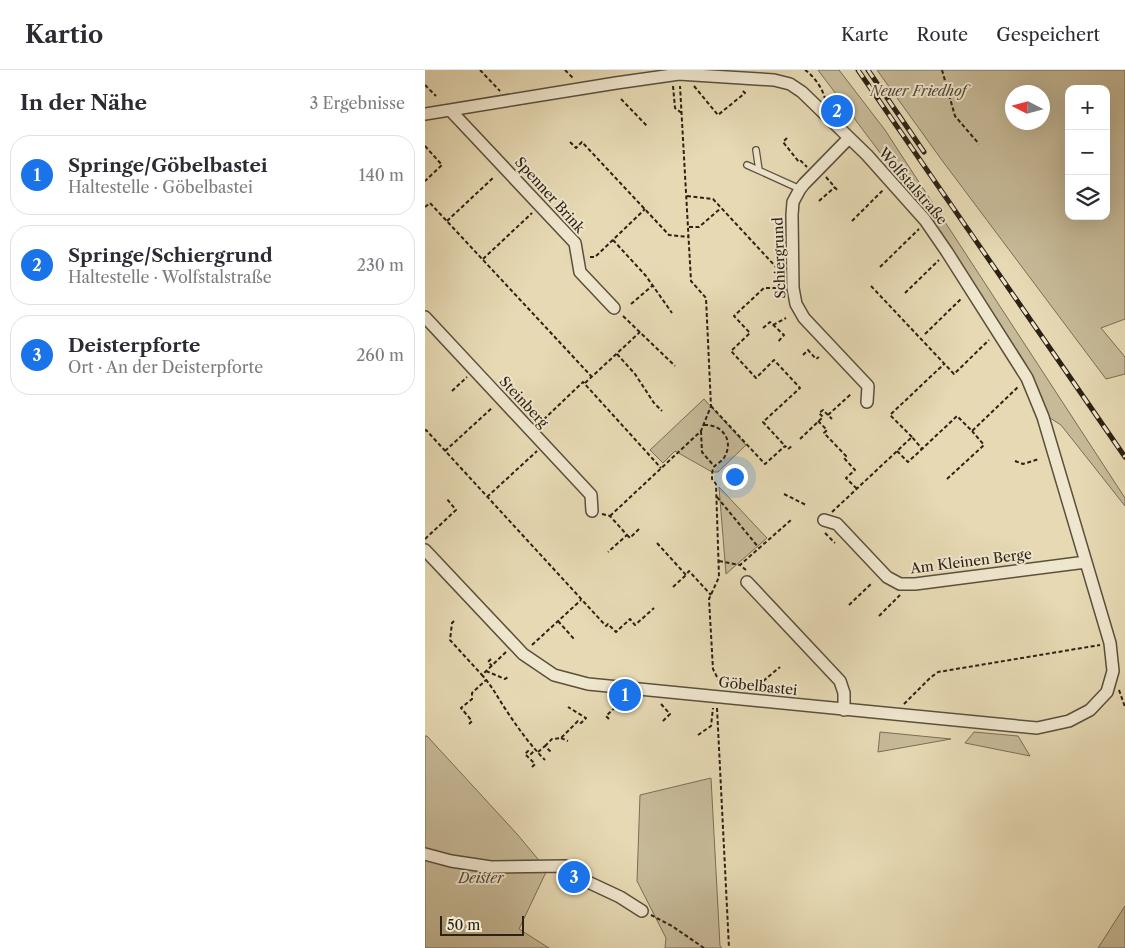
<!DOCTYPE html>
<html lang="de">
<head>
<meta charset="utf-8">
<style>
	:root { --surface:#fff; --page:#f7f7f7; --text:#2b2b33; --muted:#7c7c81; --line:#e1e1e2; --accent:#1a73e8 }
	body { margin:0; font-family:"Libre Caslon Text",serif; background:var(--page); color:var(--text) }
	.controls { position:absolute; right:15px; top:15px; display:grid; overflow:hidden; border-radius:10px; box-shadow:0 5px 20px #0002 }
	.controls button { width:45px; height:45px; display:grid; place-items:center; padding:0; border:0; border-bottom:1px solid var(--line); background:var(--surface); color:var(--text); font:25px sans-serif }
	.compass { position:absolute; left:580px; top:15px; width:45px; height:45px; border-radius:50%; background:var(--surface); box-shadow:0 5px 20px #0002; rotate:276deg }
	.scale { position:absolute; left:15px; bottom:12px; width:84px; box-sizing:border-box; padding-left:5px; border:2px solid #2d2215; border-top:0; font-size:14px; line-height:18px; white-space:nowrap; color:#2d2215; -webkit-text-stroke:4px #efe6ce; paint-order:stroke }
	.you { position:absolute; left:309px; top:406px; width:18px; height:18px; margin:-12px; border:4px solid #fff; border-radius:50%; background:#1a73e8; box-shadow:0 0 0 8px #1a73e833 }
	.badge { display:grid; place-items:center; width:32px; height:32px; border-radius:50%; background:var(--accent); color:#fff; font-size:16px; font-weight:700 }
	.pin { position:absolute; translate:-50% -50%; border:2px solid #fff; box-shadow:0 1px 5px #0006 }
	.list { margin:0; padding:0; list-style:none }
	h2 { display:flex; justify-content:space-between; align-items:center; height:65px; margin:0; padding:0 20px; font-size:21px }
	h2 small { font-size:16px; font-weight:400; color:var(--muted) }
	.list li { display:grid; grid-template-columns:32px 1fr auto; gap:15px; align-items:center; box-sizing:border-box; height:80px; margin:0 10px 10px; padding:0 10px; border:1px solid var(--line); border-radius:20px }
	.list b { display:block; font-size:19px; white-space:nowrap }
	.list p { margin:0; font-size:16px; white-space:nowrap; color:var(--muted) }
	.list em { font-size:16px; font-style:normal; color:var(--muted) }
	.icon { flex:none; width:28px; height:28px; fill:none; stroke:currentColor; stroke-width:2; stroke-linecap:round; stroke-linejoin:round }
	.map { position:relative; flex:none; width:700px; height:878px; overflow:hidden }
	header { display:flex; align-items:center; gap:30px; box-sizing:border-box; height:70px; padding:0 25px; background:var(--surface); border-bottom:1px solid var(--line) }
	header strong { font-size:24px }
	nav { display:flex; gap:28px; margin-inline-start:auto; font-size:18px }
	main { display:flex }
	aside { flex:1; background:var(--surface) }
	.map>svg:first-child { display:block }
	.green { fill:#c7ba98; stroke:#7a6e56; fill-rule:evenodd }
	.lines { fill:none; stroke-linecap:round; stroke-linejoin:round }
	.service-casing { stroke:#5b503c; stroke-width:8 }
	.minor-casing { stroke:#5b503c; stroke-width:14 }
	.path { stroke:#2d2215; stroke-width:2; stroke-dasharray:4 2.5; stroke-linecap:butt }
	.service { stroke:#efe6ce; stroke-width:5.5 }
	.minor { stroke:#efe6ce; stroke-width:11 }
	.rail-casing { stroke:#2d2215; stroke-width:5 }
	.rail { stroke:#efe6ce; stroke-width:3; stroke-dasharray:9; stroke-linecap:butt }
	.labels { text-anchor:middle; dominant-baseline:central; stroke-width:4; stroke-linejoin:round; paint-order:stroke }
	.park-label { font-size:14px; font-style:italic; fill:#544836; stroke:#efe6ce }
	.street-label { font-size:14px; fill:#2d2215; stroke:#efe6ce }
</style>
</head>
<body>
<header>
<strong>Kartio</strong>
<nav><a>Karte</a><a>Route</a><a>Gespeichert</a></nav>
</header>
<main>
<aside>
<h2>In der Nähe<small>3 Ergebnisse</small></h2>
<ul class="list">
<li><span class="badge">1</span><div><b>Springe/Göbelbastei</b><p>Haltestelle · Göbelbastei</p></div><em>140 m</em></li>
<li><span class="badge">2</span><div><b>Springe/Schiergrund</b><p>Haltestelle · Wolfstalstraße</p></div><em>230 m</em></li>
<li><span class="badge">3</span><div><b>Deisterpforte</b><p>Ort · An der Deisterpforte</p></div><em>260 m</em></li>
</ul>
</aside>
<div class="map">
<svg width="700" height="878" viewBox="0 0 700 878">
	<rect width="100%" height="100%" fill="#e6d9b3"/>
	<filter id="stains"><feTurbulence type="fractalNoise" baseFrequency=".004" numOctaves="4"/><feColorMatrix values="0 0 0 0 .2 0 0 0 0 .09 0 0 0 0 .02 0 0 0 .5 -.17"/></filter>
	<radialGradient id="worn" r=".72"><stop offset=".6" stop-color="#630" stop-opacity="0"/><stop offset="1" stop-color="#630" stop-opacity=".3"/></radialGradient>
	<path class="green" d="M393 0H414L460 60 700 428V436L636 355 625 348 601 294 535 192 471 104Z
		M452 0H700V249L676 258 700 287V304L681 309 516 89ZM644 19H681V146H644ZM588 22H618V52H588Z
		M279 329 321 375 293 402H287L250 381 238 393 225 380Z
		M294 417 342 468 301 504Z
		M455 662 526 669 453 682Z
		M549 662 593 666 605 686 540 673Z
		M0 666H2L92 764 122 800 94 859 124 878H0Z
		M286 708 295 876 297 878H240L241 868 212 811 215 725Z
		M700 836V878H673Z"/>
	<g class="lines">
		<defs>
			<path id="service" d="M331 80 334 100
				M322 95 375 119"/>
			<path id="minor" d="M25 40 150 173 155 202 189 238
				M0 44 191 13 254 4 349 10 365 14 377 22 442 85 500 150 522 182 602 308 618 347 685 573 688 601 682 622 665 640 644 651 612 658 163 614 129 605 98 584 0 480
				M424 68 379 114 375 119 368 132 367 145 368 218 371 234 379 248 443 316 442 332
				M0 247 166 425 167 441
				M399 450 412 454 462 507 475 514H490L661 492
				M322 512 415 611 419 623V640
				M0 784 26 791 66 797 140 796 163 812 195 827 217 841"/>
		</defs>
		<use href="#service" class="service-casing"/>
		<use href="#minor" class="minor-casing"/>
		<path class="path" d="M55 0 75 21
			M140 0 149 9
			M380 0C389 6 398 19 400 29
			M517 0 530 46 554 74
			M0 15 11 26
			M248 16 250 38 258 44
			M269 16 293 45 320 23 317 20
			M196 29 222 56
			M362 68 358 72 374 92 376 91 382 97
			M145 72 151 78 157 72 244 165 264 167
			M0 76 17 95 0 111
			M401 107 413 121
			M262 126 288 129 351 197H357
			M394 131 410 117
			M0 137 5 133 167 307
			M22 151 69 107
			M427 151 459 119
			M264 157H274L296 138
			M188 170 221 206 247 243
			M165 187H170L220 139
			M58 189 107 143
			M455 197 494 159
			M446 216 529 304 564 270
			M358 218H339L309 246 325 263 306 281 331 308 349 290 375 318 338 352 360 376
			M480 223 514 190
			M206 234 227 216
			M198 246 250 296
			M348 255 361 248
			M338 258 345 252 359 265 352 273
			M500 264 537 228
			M192 284 210 304 229 333 237 341
			M378 285 383 280 391 289 394 287
			M160 313 215 262
			M27 321 42 307
			M286 336 340 394 360 376 363 379 368 375
			M403 345 426 324
			M393 351 402 360 399 363 421 386 419 388 430 400 421 408 432 419
			M114 354 158 312 236 398
			M279 355C296 354 309 369 300 386 298 391 292 393 289 397 287 400 287 405 287 409L291 414 294 507 284 529 288 599 294 611V616
			M0 361 1 360 181 556 183 554 191 562 205 549 210 555 229 538
			M276 361 277 382 289 396
			M487 367 465 345 519 294
			M375 369 398 347 394 343 398 340 407 349
			M20 381 68 337
			M472 381 483 392 497 379
			M590 391 598 394 614 389
			M522 409 559 375 547 361
			M359 424 381 435
			M62 427 112 381
			M292 427 334 478
			M407 442 487 367 497 379 532 346 547 361 593 317
			M177 444 185 446 202 465 183 482
			M185 446 276 361 286 336 281 228 266 211 255 16
			M400 463 410 473
			M202 465 205 468 214 459
			M0 469 31 440 22 429
			M232 473 261 505 264 501 286 525
			M294 491 315 495
			M321 500 315 495 366 450
			M248 517 261 505
			M424 535 447 513
			M454 546 475 525
			M29 551 27 553 25 570 57 605
			M133 551 149 569
			M107 575 156 530
			M81 582 57 605C67 616 73 628 81 640 93 658 105 675 120 690
			M66 589 63 592 67 596
			M61 601 80 609 83 607
			M345 620 337 612 355 597
			M694 620 700 637
			M236 634 245 644 237 652
			M479 634 505 608 513 602 675 575
			M292 638 304 878
			M184 649 181 646 200 628
			M44 654 47 651 36 638 47 629V623L61 610
			M273 665 286 656 288 638
			M136 668 143 671
			M120 676 127 669 136 668 153 651 156 653 161 648 143 637
			M113 682 120 676 126 682
			M107 697 110 694 100 684 103 681 106 684 110 680
			M226 845 247 856 279 878"/>
		<use href="#service" class="service"/>
		<use href="#minor" class="minor"/>
		<defs>
			<path id="rail" d="M433 0 700 387
				M443 0 499 82"/>
		</defs>
		<use href="#rail" class="rail-casing"/>
		<use href="#rail" class="rail"/>
	</g>
	<g class="labels">
		<g class="park-label">
			<text x="493" y="21">Neuer Friedhof</text>
			<text x="56" y="808">Deister</text>
		</g>
		<g class="street-label">
			<text transform="translate(488 116) rotate(49)">Wolfstalstraße</text>
			<text transform="translate(125 125) rotate(48)">Spenner Brink</text>
			<text transform="translate(354 188) rotate(-92)">Schiergrund</text>
			<text transform="translate(99 332) rotate(47)">Steinberg</text>
			<text transform="translate(546 491) rotate(-7)">Am Kleinen Berge</text>
			<text transform="translate(333 616) rotate(6)">Göbelbastei</text>
		</g>
	</g>
	<rect width="100%" height="100%" filter="url(#stains)"/>
	<rect width="100%" height="100%" fill="url(#worn)"/>
</svg>
<div class="controls">
<button>+</button>
<button>−</button>
<button><svg class="icon" aria-label="layers" viewBox="0 0 24 24"><path d="M12 4l9 5-9 5-9-5zM3 14l9 5 9-5"/></svg></button>
</div>
<svg class="compass" viewBox="-18 -18 36 36"><path d="M0-13l5 13h-10z" fill="#e53935"/><path d="M0 13l5-13h-10z" fill="#7c7c81"/></svg>
<div class="scale">50 m</div>
<div class="you"></div>
<div class="pin badge" style="left:200px;top:625px">1</div>
<div class="pin badge" style="left:412px;top:41px">2</div>
<div class="pin badge" style="left:149px;top:807px">3</div>
</div>
</main>
</body>
</html>
